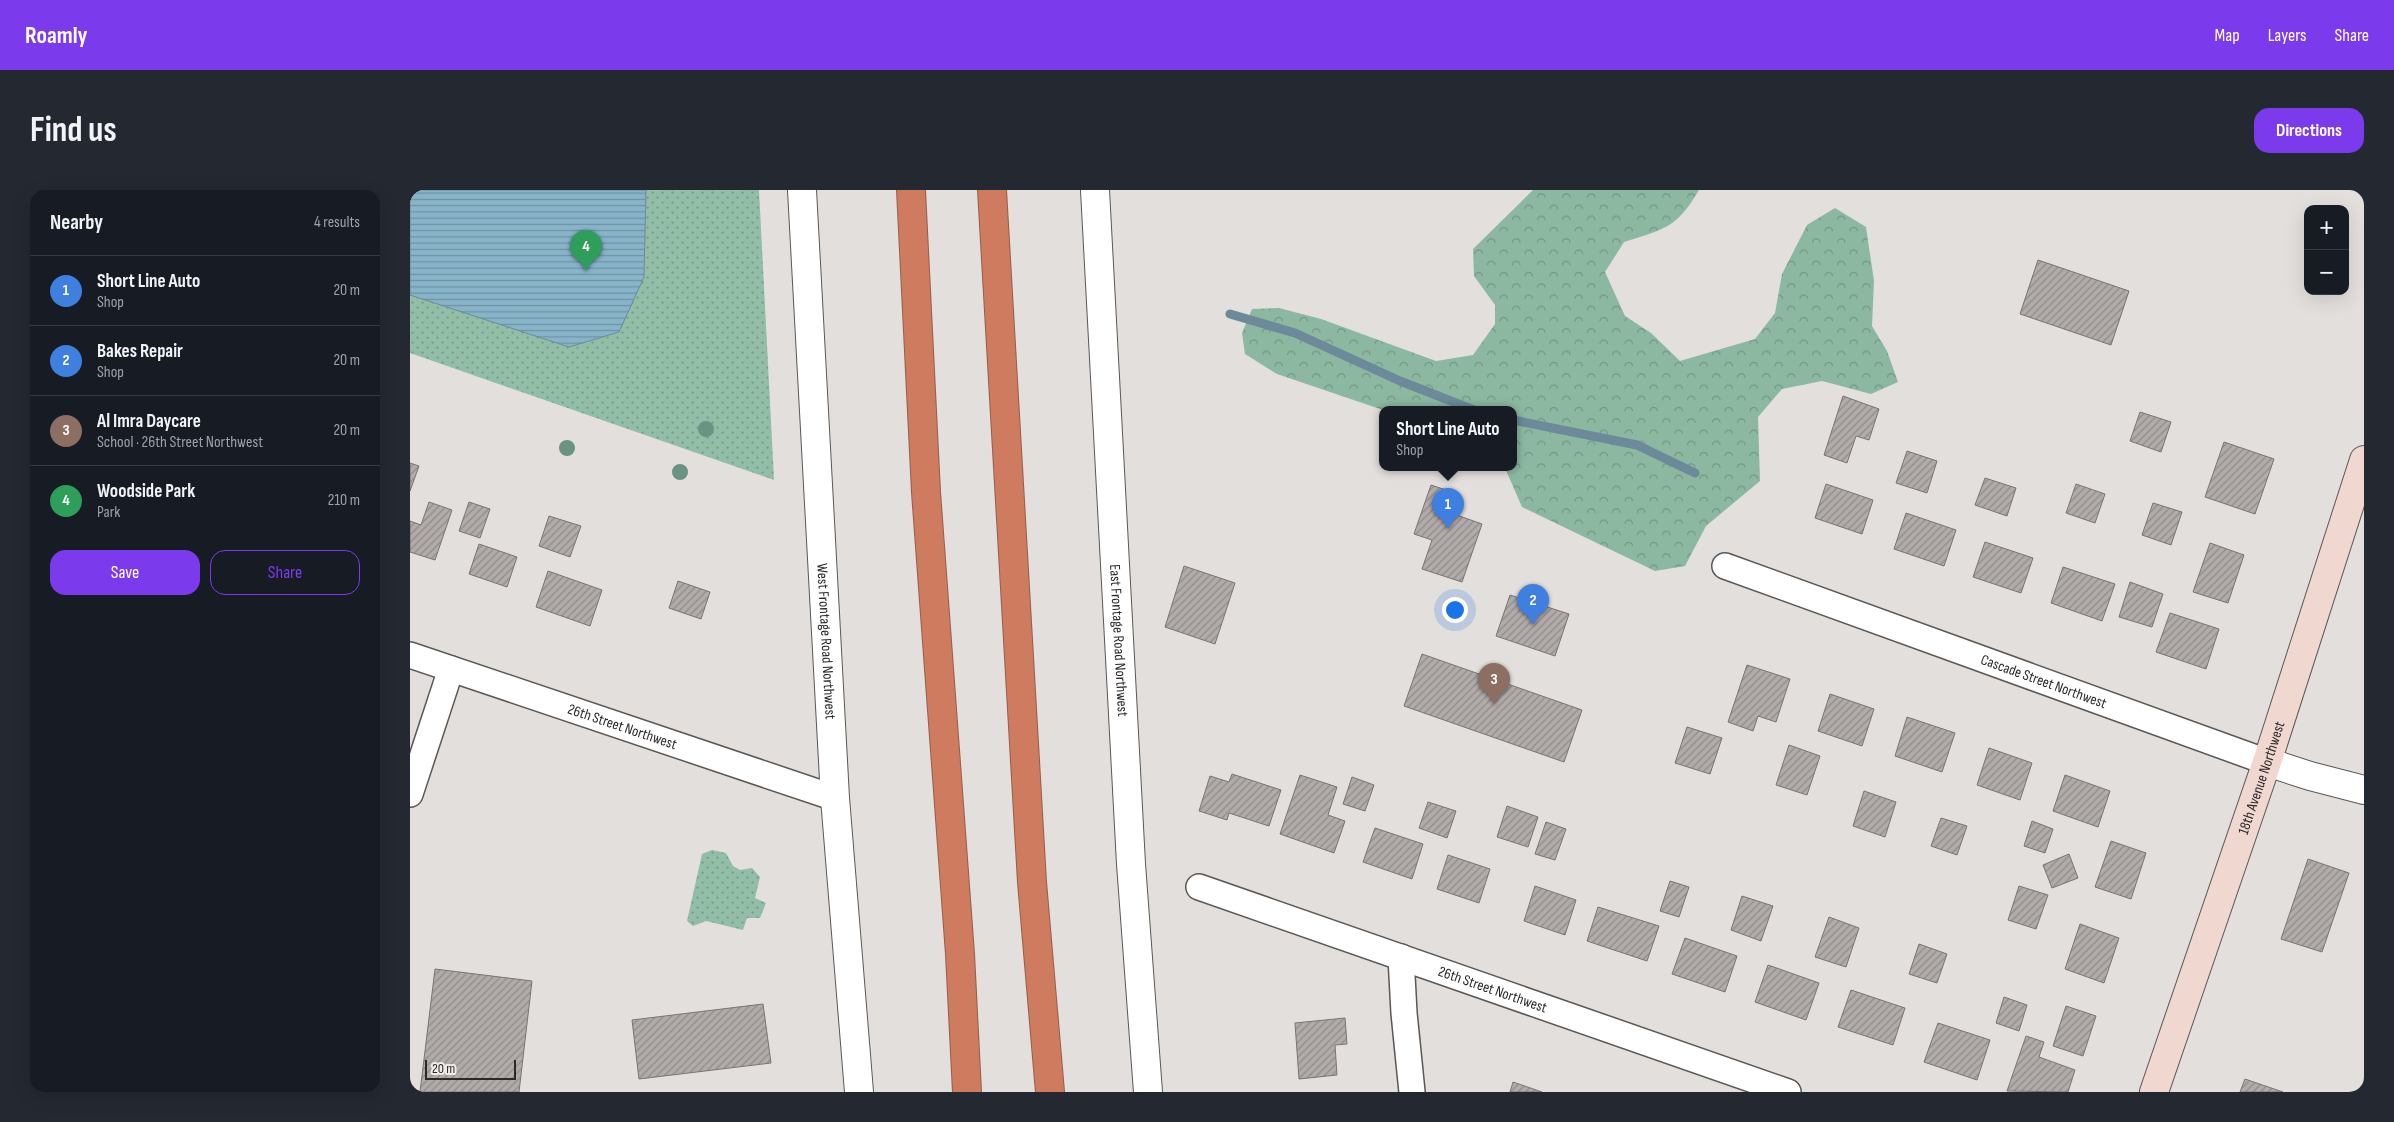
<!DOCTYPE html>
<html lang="en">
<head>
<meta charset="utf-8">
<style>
	:root { --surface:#171b24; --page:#242831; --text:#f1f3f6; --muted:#9ea1a6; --line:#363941; --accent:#7c3aed }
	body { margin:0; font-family:"Sofia Sans Condensed",sans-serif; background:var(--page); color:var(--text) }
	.controls { position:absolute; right:15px; top:15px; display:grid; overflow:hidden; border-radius:10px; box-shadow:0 5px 20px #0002 }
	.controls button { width:45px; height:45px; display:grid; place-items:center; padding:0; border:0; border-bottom:1px solid var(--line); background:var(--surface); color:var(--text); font:25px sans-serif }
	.scale { position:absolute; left:15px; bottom:12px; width:91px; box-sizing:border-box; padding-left:5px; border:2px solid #2b2928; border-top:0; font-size:14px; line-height:18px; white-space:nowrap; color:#2b2928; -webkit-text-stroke:4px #f0ede9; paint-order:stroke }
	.you { position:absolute; left:1044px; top:419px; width:18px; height:18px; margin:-12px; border:4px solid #fff; border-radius:50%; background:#1a73e8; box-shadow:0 0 0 8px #1a73e833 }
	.badge { display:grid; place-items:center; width:32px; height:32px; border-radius:50%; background:var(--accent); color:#fff; font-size:16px; font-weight:700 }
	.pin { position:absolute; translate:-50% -41px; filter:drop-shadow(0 1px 2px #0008) }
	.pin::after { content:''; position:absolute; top:26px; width:18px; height:15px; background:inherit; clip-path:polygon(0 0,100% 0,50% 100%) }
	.popup { position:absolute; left:969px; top:216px; width:138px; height:65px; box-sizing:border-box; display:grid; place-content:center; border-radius:10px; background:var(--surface); filter:drop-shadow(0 1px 4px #0005); font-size:16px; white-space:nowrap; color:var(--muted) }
	.popup b { font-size:19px; color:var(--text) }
	.popup::after { content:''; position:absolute; left:50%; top:100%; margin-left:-10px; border:10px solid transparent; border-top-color:var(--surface) }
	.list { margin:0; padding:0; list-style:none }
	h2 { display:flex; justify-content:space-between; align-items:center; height:65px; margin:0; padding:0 20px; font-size:21px }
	h2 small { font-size:16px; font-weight:400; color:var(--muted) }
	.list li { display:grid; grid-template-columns:32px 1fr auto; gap:15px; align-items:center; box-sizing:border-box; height:70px; padding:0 20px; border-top:1px solid var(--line) }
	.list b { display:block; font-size:19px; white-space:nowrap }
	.list p { margin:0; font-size:16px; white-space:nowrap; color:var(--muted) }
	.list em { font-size:16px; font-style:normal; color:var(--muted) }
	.actions { display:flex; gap:10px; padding:15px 20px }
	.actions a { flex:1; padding:11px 0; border:1px solid var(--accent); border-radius:15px; text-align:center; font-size:18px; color:var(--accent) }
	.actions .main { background:var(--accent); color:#fff }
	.map { position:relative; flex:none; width:1954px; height:902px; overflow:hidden; border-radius:15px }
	header { display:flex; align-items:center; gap:30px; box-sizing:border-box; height:70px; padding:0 25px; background:var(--accent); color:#fff }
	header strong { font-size:24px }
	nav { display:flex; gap:28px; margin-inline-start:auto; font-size:18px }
	.intro { display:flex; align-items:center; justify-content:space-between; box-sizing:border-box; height:120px; padding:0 30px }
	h1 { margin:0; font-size:35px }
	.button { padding:12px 22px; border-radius:15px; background:var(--accent); color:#fff; font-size:18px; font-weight:700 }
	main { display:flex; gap:30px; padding:0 30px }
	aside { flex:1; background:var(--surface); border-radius:15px; box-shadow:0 5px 20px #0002 }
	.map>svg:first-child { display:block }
	.forest { fill:url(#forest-crowns) }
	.park { fill:url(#park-dots) }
	.water { fill:url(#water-rules); stroke:#6c8a99 }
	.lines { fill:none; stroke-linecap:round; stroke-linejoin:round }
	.stream { stroke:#6c8a99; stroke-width:9 }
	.building { fill:url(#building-hatch); stroke:#797473 }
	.minor-casing { stroke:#5a5754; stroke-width:28 }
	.tertiary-casing { stroke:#5a5754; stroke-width:30 }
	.secondary-casing { stroke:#5a5754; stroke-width:30 }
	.motorway-casing { stroke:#955e4c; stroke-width:30 }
	.minor { stroke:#fff; stroke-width:25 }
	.tertiary { stroke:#fff; stroke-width:28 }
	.secondary { stroke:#f0d7cf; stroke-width:28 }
	.motorway { stroke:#ce7b60; stroke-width:28 }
	.tree { fill:#699483 }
	.labels { text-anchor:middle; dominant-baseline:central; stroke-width:4.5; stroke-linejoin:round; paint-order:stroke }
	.street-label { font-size:15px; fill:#2b2928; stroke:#f0ede9 }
</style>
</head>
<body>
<header>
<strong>Roamly</strong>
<nav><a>Map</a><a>Layers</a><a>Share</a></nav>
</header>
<div class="intro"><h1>Find us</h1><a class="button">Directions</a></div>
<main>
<aside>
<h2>Nearby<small>4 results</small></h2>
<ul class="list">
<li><span class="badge" style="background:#3f7fe0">1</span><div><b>Short Line Auto</b><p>Shop</p></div><em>20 m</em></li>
<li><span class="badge" style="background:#3f7fe0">2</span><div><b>Bakes Repair</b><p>Shop</p></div><em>20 m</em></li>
<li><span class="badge" style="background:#8d6e63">3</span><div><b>Al Imra Daycare</b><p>School · 26th Street Northwest</p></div><em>20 m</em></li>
<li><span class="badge" style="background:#2e9e5b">4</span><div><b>Woodside Park</b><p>Park</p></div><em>210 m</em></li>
</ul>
<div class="actions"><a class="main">Save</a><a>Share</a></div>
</aside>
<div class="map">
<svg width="1954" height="902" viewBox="0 0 1954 902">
	<defs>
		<pattern id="forest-crowns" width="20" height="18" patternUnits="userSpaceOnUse" patternTransform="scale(1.25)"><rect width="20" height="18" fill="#8cb8a1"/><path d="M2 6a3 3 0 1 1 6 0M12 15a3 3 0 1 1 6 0" fill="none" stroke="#739683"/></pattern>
		<pattern id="park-dots" width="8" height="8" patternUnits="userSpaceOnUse" patternTransform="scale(1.25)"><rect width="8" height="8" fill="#92bea7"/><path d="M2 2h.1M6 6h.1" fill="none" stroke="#779a88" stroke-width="1.8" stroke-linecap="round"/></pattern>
		<pattern id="water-rules" width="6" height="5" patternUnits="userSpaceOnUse" patternTransform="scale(1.25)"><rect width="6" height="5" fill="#88b4ca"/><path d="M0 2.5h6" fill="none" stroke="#6f92a4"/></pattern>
		<pattern id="building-hatch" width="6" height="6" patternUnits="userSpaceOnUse" patternTransform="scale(1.25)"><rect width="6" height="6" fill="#b1abaa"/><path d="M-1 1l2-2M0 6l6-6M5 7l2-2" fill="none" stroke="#908b8a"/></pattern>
	</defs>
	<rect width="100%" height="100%" fill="#e3dfdc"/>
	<path class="forest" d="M1123 0H1289C1266 39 1254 39 1214 52L1195 82 1215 126 1241 143 1270 171 1345 149 1365 123 1372 84 1397 35 1425 18 1456 37 1464 91 1462 136 1477 161 1488 192 1461 204 1412 191 1372 199 1348 227 1350 291 1296 336 1275 376 1245 381 1112 317 1095 278H1103V220H973L867 184 835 164 832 143 842 119 869 118 911 129 1026 171 1063 165 1085 134V115L1064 86 1063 59Z"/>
	<path class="park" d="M0 0H349L364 290 0 163Z
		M302 660 316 663 323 676 330 680 342 678 350 687 345 708 356 713 350 728H337L333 740 296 731 283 736 277 731 292 664Z"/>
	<path class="water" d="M0 0H236L234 87 209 142 159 157 0 105Z"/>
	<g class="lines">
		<path class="stream" d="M820 124 885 143 990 191 1064 220
			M1103 230 1227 255 1285 283"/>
	</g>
	<path class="building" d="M1628 70 1719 101 1701 155 1610 124Z
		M1433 206 1469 219 1459 250 1446 246 1437 273 1414 265Z
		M1730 222 1761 232 1751 262 1720 251Z
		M1814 252 1864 269 1845 324 1795 307Z
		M1497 261 1527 271 1517 303 1486 293Z
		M0 273 9 276 0 301Z
		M1575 288 1606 298 1597 326 1565 315Z
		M1416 294 1463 310 1452 344 1405 328Z
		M1666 294 1695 304 1685 333 1656 323Z
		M1021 295 1048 304 1041 323 1072 334 1052 392 1012 379 1022 350 1004 344Z
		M19 312 42 320 25 370 0 362V331L11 335Z
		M59 312 80 319 70 348 49 341Z
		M1743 313 1772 322 1761 355 1732 345Z
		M1496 323 1546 340 1534 376 1484 359Z
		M139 326 171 336 160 367 129 356Z
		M1575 352 1623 368 1611 403 1563 387Z
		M1800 353 1834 365 1818 413 1783 402Z
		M69 354 107 367 97 397 59 384Z
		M774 376 825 393 805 454 755 437Z
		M1653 377 1705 394 1692 431 1641 413Z
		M138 381 192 400 180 436 126 417Z
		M268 391 300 402 291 429 259 418Z
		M1720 392 1753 404 1742 437 1709 427Z
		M1100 405 1159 424 1145 466 1086 446Z
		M1760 423 1809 439 1796 479 1746 462Z
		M1012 464 1172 520 1154 572 994 516Z
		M1337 475 1380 489 1366 532 1348 526 1343 541 1318 532Z
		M1420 504 1464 519 1452 556 1408 541Z
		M1497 527 1545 543 1532 582 1485 566Z
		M1277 537 1312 548 1300 584 1265 573Z
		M1379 555 1410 566 1397 605 1366 595Z
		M1579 558 1622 573 1610 610 1567 595Z
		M822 584 871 600 859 636 819 623 817 630 789 621 800 586 819 592Z
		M890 585 927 597 918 625 935 631 924 663 870 644Z
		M1655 585 1700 601 1688 637 1643 621Z
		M942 587 964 595 955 621 933 614Z
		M1454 601 1486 612 1475 647 1443 636Z
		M1018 612 1046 621 1037 648 1009 638Z
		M1097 616 1128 627 1118 657 1087 647Z
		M1531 628 1557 636 1547 665 1521 656Z
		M1622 631 1643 639 1635 663 1614 656Z
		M1136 632 1156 639 1145 670 1125 664Z
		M965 638 1013 654 1002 689 953 672Z
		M1701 651 1736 663 1721 709 1685 697Z
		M1659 664 1668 688 1642 698 1633 675Z
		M1038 665 1080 679 1069 713 1027 699Z
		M1898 669 1939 683 1912 762 1871 749Z
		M1260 691 1279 697 1269 727 1250 721Z
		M1125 696 1166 710 1155 745 1114 731Z
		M1609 696 1638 705 1626 739 1598 730Z
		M1332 706 1363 716 1351 751 1321 740Z
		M1188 717 1249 736 1237 771 1177 751Z
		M1419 727 1449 738 1436 777 1405 767Z
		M1670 734 1709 748 1694 793 1655 779Z
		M1275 748 1327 766 1315 802 1262 784Z
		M1509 754 1537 764 1527 793 1499 784Z
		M1358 775 1409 793 1396 830 1345 812Z
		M25 779 122 791 109 902H10Z
		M1441 800 1495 818 1483 855 1428 837Z
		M1594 807 1617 815 1609 841 1586 833Z
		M353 814 361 873 229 889 222 830Z
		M1656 816 1686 826 1673 866 1643 856Z
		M935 828 937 854 925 855 927 885 889 889 885 833Z
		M1528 833 1580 850 1567 890 1514 872Z
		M1616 846 1634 852 1629 867 1665 880 1658 902 1597 901Z
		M1835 889 1873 902H1830Z
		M1103 892 1132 902H1100Z"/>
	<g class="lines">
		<defs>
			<g id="minor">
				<path id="s1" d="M1315 376 1857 572"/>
				<path id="s2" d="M0 465 425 608"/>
				<path d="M0 604 41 479"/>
				<path id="s3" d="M789 697 1378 902"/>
				<path d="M991 767 994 823 1002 902"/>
			</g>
			<g id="tertiary">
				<path id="s4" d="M392 0 425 608 449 902"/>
				<path id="s5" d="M685 0 721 674 738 902"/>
				<path d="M1857 572 1900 586 1954 600"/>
			</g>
			<g id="secondary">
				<path id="s6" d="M1744 902 1857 572 1954 270"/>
			</g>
			<path id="motorway" d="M501 0 516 302 550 764 557 902
				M582 0 622 692 640 902"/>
		</defs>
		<use href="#minor" class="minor-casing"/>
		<use href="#tertiary" class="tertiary-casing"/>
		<use href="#secondary" class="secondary-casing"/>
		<use href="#motorway" class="motorway-casing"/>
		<use href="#minor" class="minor"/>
		<use href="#tertiary" class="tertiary"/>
		<use href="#secondary" class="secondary"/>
		<use href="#motorway" class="motorway"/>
	</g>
	<g class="tree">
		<circle cx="296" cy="239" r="8"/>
		<circle cx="157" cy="258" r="8"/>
		<circle cx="270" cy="282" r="8"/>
	</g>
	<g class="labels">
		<g class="street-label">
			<text stroke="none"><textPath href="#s4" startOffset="452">West Frontage Road Northwest</textPath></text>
			<text stroke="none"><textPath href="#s5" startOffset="451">East Frontage Road Northwest</textPath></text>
			<text stroke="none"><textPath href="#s1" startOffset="339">Cascade Street Northwest</textPath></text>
			<text stroke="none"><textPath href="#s2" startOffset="224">26th Street Northwest</textPath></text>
			<text stroke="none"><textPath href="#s6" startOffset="332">18th Avenue Northwest</textPath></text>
			<text stroke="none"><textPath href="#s3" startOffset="311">26th Street Northwest</textPath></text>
		</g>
	</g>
</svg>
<div class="controls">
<button>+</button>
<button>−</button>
</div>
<div class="scale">20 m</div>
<div class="you"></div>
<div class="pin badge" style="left:1038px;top:339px;background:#3f7fe0">1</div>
<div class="popup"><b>Short Line Auto</b>Shop</div>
<div class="pin badge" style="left:1123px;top:435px;background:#3f7fe0">2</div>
<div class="pin badge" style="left:1084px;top:514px;background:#8d6e63">3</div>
<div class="pin badge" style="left:176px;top:81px;background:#2e9e5b">4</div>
</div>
</main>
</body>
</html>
